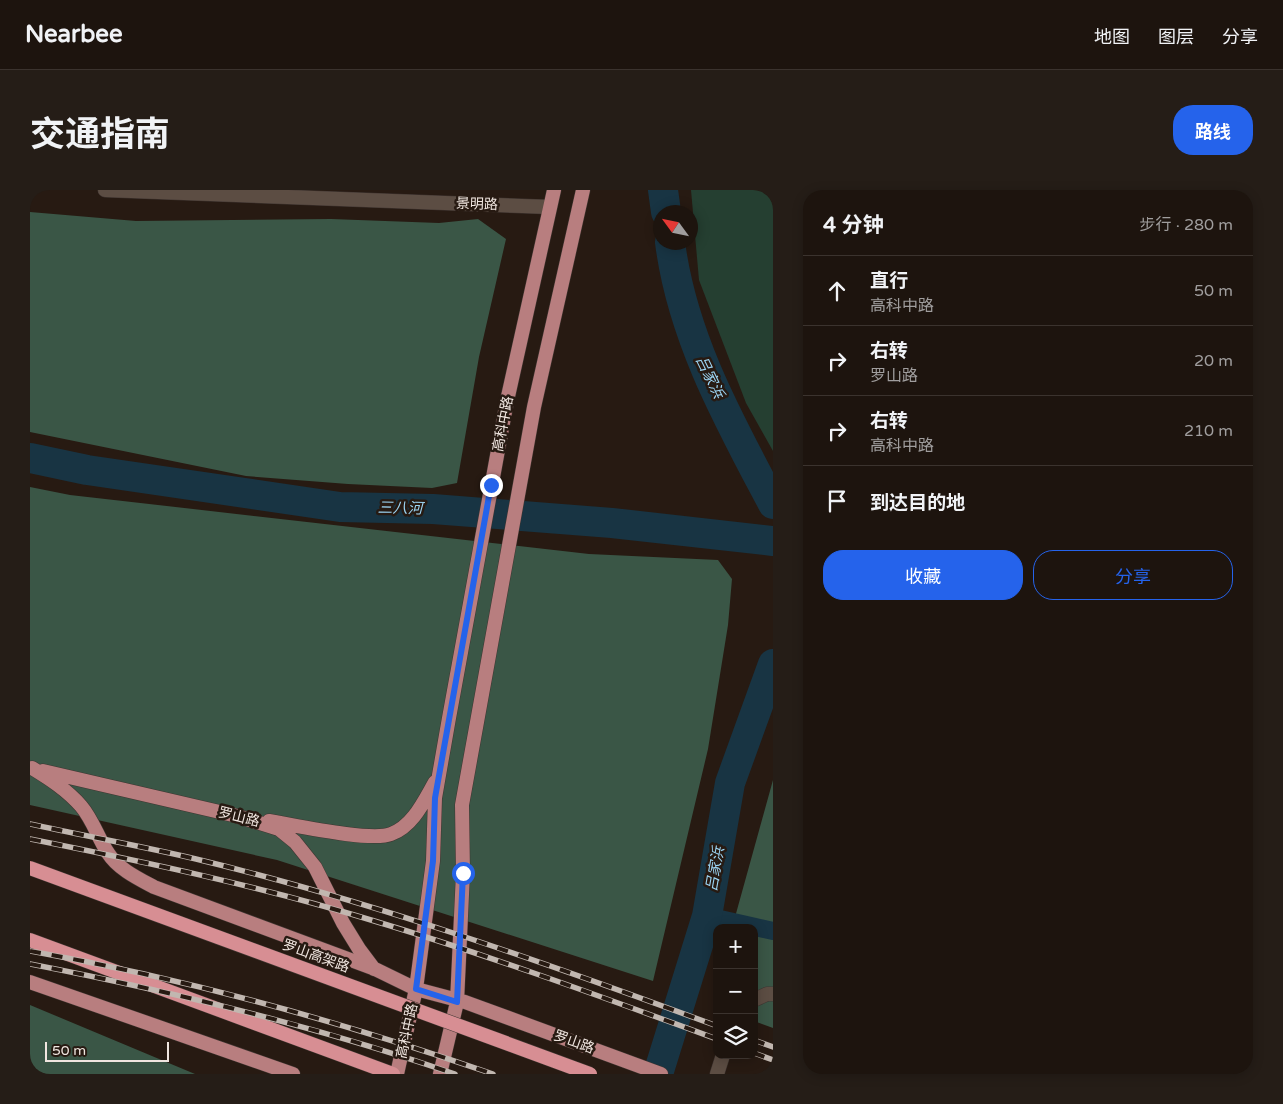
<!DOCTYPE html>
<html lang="zh">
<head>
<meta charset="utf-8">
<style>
	:root { --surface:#1d140e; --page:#251d17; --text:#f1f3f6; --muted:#a09e9e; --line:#3b332e; --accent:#2563eb }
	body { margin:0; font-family:"Varela Round","Noto Sans SC",sans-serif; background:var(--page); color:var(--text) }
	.controls { position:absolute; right:15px; bottom:15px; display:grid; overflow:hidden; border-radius:10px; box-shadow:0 2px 12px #0003 }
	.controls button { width:45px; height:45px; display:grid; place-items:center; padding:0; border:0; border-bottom:1px solid var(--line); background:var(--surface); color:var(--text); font:25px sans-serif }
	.compass { position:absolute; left:623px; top:15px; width:45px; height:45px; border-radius:50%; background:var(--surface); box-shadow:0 2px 12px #0003; rotate:303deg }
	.scale { position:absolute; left:15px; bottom:12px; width:124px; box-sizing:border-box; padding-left:5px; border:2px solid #f0e6e0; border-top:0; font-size:14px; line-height:18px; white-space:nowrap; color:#f0e6e0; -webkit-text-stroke:4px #271a12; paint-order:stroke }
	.stop { position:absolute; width:15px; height:15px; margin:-11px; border:4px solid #2563eb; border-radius:50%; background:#fff }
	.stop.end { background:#2563eb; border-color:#fff; box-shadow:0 1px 5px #0008 }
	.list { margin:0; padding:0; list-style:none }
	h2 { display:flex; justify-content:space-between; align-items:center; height:65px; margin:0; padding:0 20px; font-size:21px }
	h2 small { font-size:16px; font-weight:400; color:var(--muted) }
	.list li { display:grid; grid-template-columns:32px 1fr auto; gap:15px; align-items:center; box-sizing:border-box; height:70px; padding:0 20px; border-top:1px solid var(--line) }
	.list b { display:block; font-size:19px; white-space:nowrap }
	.list p { margin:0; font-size:16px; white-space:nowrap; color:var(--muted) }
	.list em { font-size:16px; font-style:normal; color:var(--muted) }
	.actions { display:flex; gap:10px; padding:15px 20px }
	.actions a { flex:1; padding:11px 0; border:1px solid var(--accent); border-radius:20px; text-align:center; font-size:18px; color:var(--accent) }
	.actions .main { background:var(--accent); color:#fff }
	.icon { flex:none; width:28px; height:28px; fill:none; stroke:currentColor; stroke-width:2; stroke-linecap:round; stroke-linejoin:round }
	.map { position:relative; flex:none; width:743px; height:884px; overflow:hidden; border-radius:20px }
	header { display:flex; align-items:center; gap:30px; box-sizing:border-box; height:70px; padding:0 25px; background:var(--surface); border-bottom:1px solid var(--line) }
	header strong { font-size:24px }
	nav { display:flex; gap:28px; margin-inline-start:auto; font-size:18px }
	.intro { display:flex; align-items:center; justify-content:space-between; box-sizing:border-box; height:120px; padding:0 30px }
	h1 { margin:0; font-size:35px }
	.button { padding:12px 22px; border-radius:20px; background:var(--accent); color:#fff; font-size:18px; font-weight:700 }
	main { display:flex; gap:30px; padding:0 30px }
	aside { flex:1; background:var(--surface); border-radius:20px; box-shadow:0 2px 12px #0003 }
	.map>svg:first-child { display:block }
	.green { fill:#253f31 }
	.forest { fill:#3a5646 }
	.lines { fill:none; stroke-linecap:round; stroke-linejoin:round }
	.canal { stroke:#183443; stroke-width:18 }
	.river { stroke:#183443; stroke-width:30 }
	.minor-casing { stroke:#403632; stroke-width:15 }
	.primary-casing { stroke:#403632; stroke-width:15 }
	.trunk-casing { stroke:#403632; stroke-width:15 }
	.minor { stroke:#5c4d43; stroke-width:14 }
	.primary { stroke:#b87e7f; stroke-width:14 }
	.trunk { stroke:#d78e93; stroke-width:14 }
	.rail-casing { stroke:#c1b7b0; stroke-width:5.5 }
	.rail { stroke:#271a12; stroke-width:4; stroke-dasharray:11; stroke-linecap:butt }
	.trunk-bridge-casing { stroke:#403632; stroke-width:15; stroke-linecap:butt }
	.trunk-bridge { stroke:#d78e93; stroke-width:14 }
	.route { stroke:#2563eb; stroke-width:6 }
	.labels { text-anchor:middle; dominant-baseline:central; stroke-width:5; stroke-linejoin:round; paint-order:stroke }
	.street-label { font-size:14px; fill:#f0e6e0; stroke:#271a12 }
	.water-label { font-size:15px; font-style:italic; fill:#9cd5f4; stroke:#271a12 }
</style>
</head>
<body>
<header>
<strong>Nearbee</strong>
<nav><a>地图</a><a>图层</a><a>分享</a></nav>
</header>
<div class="intro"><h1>交通指南</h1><a class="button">路线</a></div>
<main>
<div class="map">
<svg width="743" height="884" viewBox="0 0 743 884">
	<rect width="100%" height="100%" fill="#271a12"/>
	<path class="green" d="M661 0H743V261L716 213 669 90Z"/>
	<path class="forest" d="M0 22 106 31 301 29 409 33 448 29 476 49 449 167 427 293 402 298 318 294 216 286 0 242Z
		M0 297 40 305 559 364 688 370 702 389 698 435 678 559 623 791 247 670 0 615Z
		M743 590V838L724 831V738H702Z
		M0 815 165 884H0Z"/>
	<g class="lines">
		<path class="canal" d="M677 726 743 741"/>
		<path class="river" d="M633 0 636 22
			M640 52C652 147 699 231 743 314
			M0 268 57 280 310 317 403 319 582 333 743 351
			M628 884 677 726 700 593 743 474"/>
		<defs>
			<path id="minor" d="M75 0 520 17
				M724 810 737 804H743
				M687 884 693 865"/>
			<path id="primary" d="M2 578C20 589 37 600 51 616 63 630 68 648 78 663 88 679 109 689 124 697L345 779 386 799 435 812 631 884
				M13 581 207 626 249 639 265 652 285 677 313 733 329 759 344 779
				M239 631C264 635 341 652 361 644 383 636 394 611 405 592
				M0 792 263 884
				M367 884 386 799 403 671 405 608 419 528 477 211 524 0
				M410 884 427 812 433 683 432 615 504 217 553 0"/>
			<path id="trunk" d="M0 750 363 884"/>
		</defs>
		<use href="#minor" class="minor-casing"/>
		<use href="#primary" class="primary-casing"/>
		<use href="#trunk" class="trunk-casing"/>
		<use href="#minor" class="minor"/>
		<use href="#primary" class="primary"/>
		<use href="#trunk" class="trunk"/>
		<defs>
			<path id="rail" d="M0 634C55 646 111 656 166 669 344 712 516 773 687 836
				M0 649C115 672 229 696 341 730 458 765 572 807 687 849
				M0 761C157 789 312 832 463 884
				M0 774C144 802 286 836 425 884
				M724 850 743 857
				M724 863 743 870"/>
		</defs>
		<use href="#rail" class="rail-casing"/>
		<use href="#rail" class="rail"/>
		<defs>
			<path id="trunk-bridge" d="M0 678 560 884"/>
		</defs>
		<use href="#trunk-bridge" class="trunk-bridge-casing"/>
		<use href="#trunk-bridge" class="trunk-bridge"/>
	</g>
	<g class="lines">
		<path class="route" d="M433 683 427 812 386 799 403 671 405 608 461 295"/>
	</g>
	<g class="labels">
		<g class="street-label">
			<text transform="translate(447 14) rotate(2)">景明路</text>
			<text transform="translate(473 234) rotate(-79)">高科中路</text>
			<text transform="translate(209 627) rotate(14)">罗山路</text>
			<text transform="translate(286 766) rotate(20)">罗山高架路</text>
			<text transform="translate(377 841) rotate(-78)">高科中路</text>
			<text transform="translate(544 852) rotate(20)">罗山路</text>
		</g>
		<g class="water-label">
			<text transform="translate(680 187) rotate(64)">吕家浜</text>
			<text transform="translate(370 318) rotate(1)">三八河</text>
			<text transform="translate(685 679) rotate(-80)">吕家浜</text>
		</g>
	</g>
</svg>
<div class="controls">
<button>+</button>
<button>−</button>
<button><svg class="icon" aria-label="layers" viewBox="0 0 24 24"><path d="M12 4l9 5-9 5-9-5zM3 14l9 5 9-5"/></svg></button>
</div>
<svg class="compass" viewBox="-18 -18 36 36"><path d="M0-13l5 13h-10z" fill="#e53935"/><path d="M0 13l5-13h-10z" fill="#a09e9e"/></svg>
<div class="scale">50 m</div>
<div class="stop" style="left:433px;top:683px"></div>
<div class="stop end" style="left:461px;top:295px"></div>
</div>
<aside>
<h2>4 分钟<small>步行 · 280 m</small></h2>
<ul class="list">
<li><svg class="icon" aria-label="ahead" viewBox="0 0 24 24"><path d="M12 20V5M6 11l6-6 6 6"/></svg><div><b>直行</b><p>高科中路</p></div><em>50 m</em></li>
<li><svg class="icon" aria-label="right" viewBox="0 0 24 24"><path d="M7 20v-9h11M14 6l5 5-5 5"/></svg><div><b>右转</b><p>罗山路</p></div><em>20 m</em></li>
<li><svg class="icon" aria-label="right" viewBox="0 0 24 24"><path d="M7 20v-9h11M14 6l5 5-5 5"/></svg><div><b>右转</b><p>高科中路</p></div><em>210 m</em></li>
<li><svg class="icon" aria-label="arrive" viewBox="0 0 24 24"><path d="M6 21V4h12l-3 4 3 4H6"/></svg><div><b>到达目的地</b></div></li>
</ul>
<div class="actions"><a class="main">收藏</a><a>分享</a></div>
</aside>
</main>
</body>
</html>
